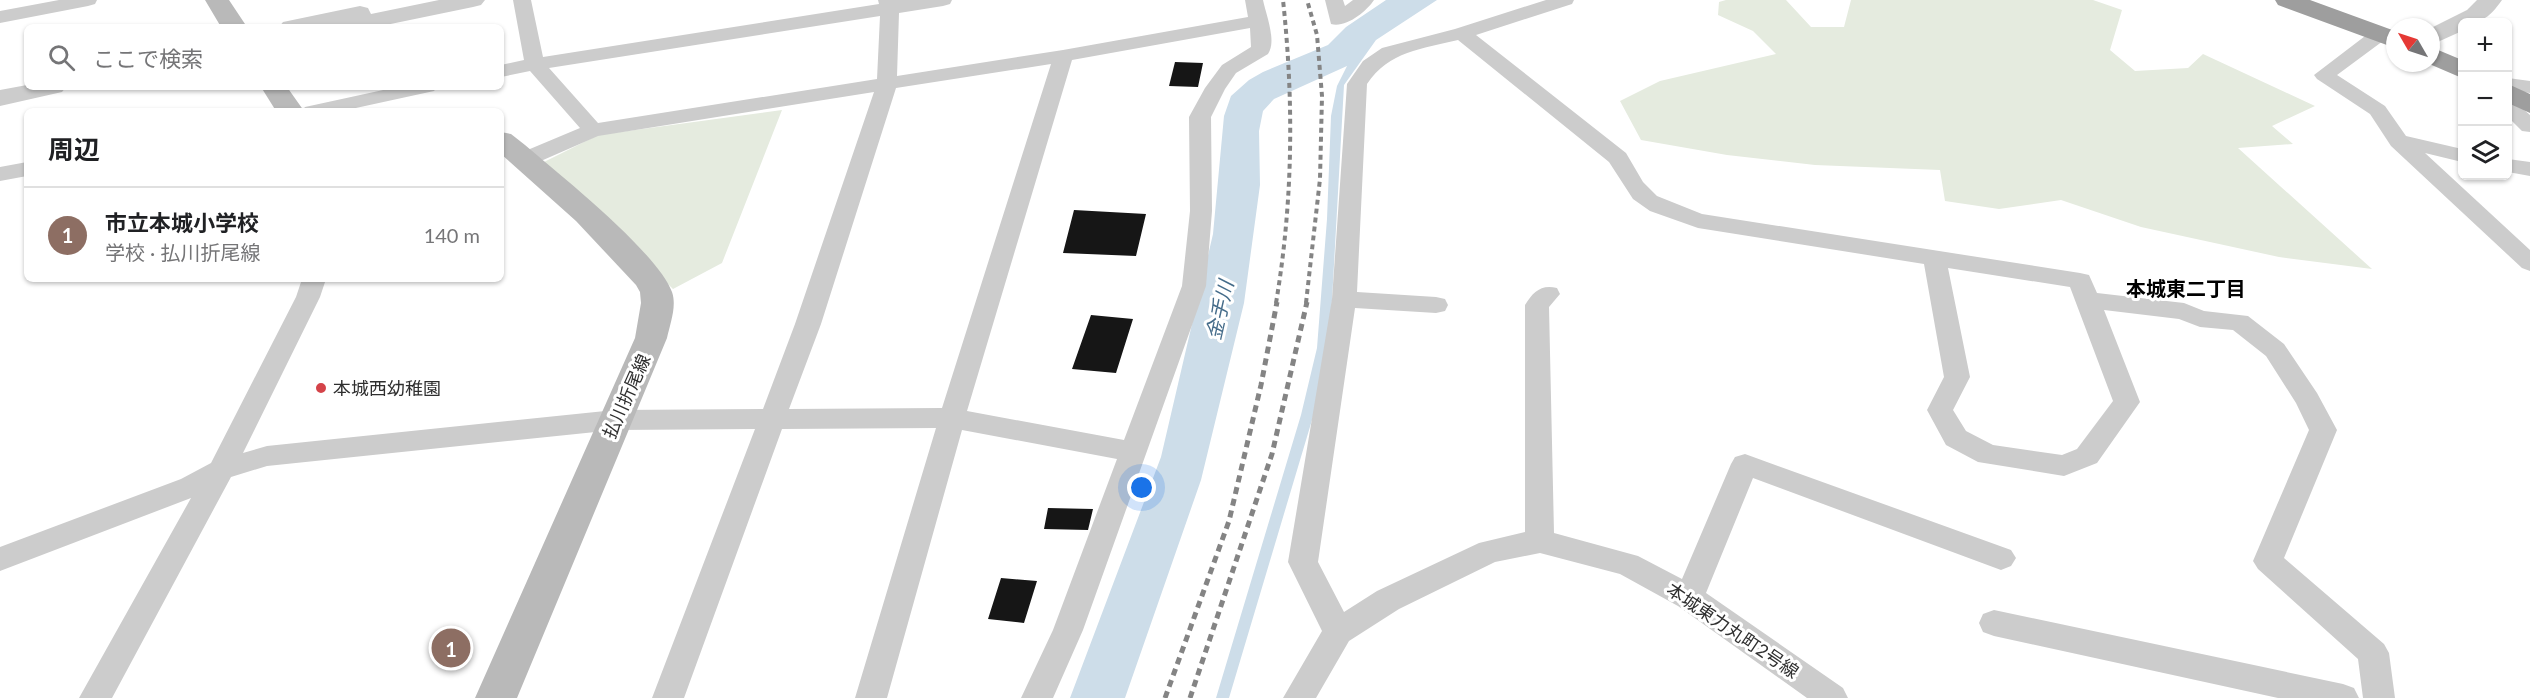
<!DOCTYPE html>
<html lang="ja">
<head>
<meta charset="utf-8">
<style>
	:root { --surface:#fff; --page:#f6f6f6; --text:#202124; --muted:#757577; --line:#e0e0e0; --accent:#d44349 }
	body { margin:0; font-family:Lato,"Noto Sans JP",sans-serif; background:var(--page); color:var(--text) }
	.controls { position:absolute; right:18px; top:18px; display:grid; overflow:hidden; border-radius:9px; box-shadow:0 2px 4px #0004 }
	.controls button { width:54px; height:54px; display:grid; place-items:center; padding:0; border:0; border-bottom:2px solid var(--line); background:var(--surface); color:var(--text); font:30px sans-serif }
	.compass { position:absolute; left:2386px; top:18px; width:54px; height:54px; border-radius:50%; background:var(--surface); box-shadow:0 2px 4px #0004; rotate:309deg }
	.you { position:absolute; left:1142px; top:488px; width:21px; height:21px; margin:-15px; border:4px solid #fff; border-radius:50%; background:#1a73e8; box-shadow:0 0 0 9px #1a73e833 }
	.badge { display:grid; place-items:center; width:39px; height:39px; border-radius:50%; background:var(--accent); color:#fff; font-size:20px; font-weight:700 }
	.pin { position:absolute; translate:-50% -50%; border:3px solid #fff; box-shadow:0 2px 6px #0006 }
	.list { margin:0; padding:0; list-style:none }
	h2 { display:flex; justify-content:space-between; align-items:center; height:78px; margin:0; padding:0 24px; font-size:26px }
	h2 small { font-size:20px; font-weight:400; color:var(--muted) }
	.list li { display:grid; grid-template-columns:39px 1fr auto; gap:18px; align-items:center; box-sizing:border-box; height:96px; padding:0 24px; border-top:2px solid var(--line) }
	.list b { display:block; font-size:22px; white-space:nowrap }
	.list p { margin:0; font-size:20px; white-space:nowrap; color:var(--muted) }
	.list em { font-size:20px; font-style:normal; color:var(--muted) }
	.icon { flex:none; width:33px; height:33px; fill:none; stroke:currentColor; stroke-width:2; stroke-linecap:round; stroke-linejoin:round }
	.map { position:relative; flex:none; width:2530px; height:698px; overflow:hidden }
	.search { position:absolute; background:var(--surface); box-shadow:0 2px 4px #0004; left:24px; top:24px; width:480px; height:66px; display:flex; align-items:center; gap:15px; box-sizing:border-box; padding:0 21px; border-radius:9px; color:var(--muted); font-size:22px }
	.panel { position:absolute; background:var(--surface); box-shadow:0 2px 4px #0004; left:24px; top:108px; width:480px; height:174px; border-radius:9px }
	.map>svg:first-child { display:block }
	.green { fill:#e5ebdf }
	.water { fill:#cddde9 }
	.building { fill:#161616 }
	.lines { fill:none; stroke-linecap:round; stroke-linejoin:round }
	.minor { fill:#ccc; fill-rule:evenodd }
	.tertiary { fill:#ccc; fill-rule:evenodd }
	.secondary { fill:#b9b9b9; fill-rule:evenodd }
	.trunk { fill:#9e9e9e; fill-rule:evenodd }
	.rail-far1 { stroke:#848484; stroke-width:4; stroke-dasharray:5 4; stroke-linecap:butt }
	.rail { stroke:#848484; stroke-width:5; stroke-dasharray:7 5; stroke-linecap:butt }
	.poi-dot { fill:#d44349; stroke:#fff; stroke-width:2 }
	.labels { text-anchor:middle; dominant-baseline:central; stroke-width:6; stroke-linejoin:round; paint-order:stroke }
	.poi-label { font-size:18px; fill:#2f2f2f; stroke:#fff; text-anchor:start }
	.street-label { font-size:18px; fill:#2f2f2f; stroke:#fff }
	.neighbourhood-label { font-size:20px; font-weight:bold; fill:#000; stroke:#fff }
	.water-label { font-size:20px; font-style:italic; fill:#456c8a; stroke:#fff }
</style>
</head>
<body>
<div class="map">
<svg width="2530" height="698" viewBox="0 0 2530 698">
	<rect width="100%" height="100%" fill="#fff"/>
	<path class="green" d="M1726 0H1786L1811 27H1844L1851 0H2093L2122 10 2110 50 2135 71 2188 68 2203 54 2315 106 2272 126 2293 144 2238 148 2372 269 2279 257 2141 227 2061 200 1999 209 1945 201 1940 170 1815 165 1727 155 1641 140 1620 101 1660 81 1776 54 1753 31 1718 15 1719 2Z
		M782 110 722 263 673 289 544 162 598 135Z"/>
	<path class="water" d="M1386 0H1437L1376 40 1344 85 1330 336 1315 410 1229 698H1216L1301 415 1317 348 1327 219 1331 116 1337 86 1347 66 1274 99 1263 111 1259 131 1260 185 1244 303 1201 480 1125 698H1070L1161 457 1213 234 1224 116 1231 96 1249 80 1263 72 1328 45 1346 27Z"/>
	<path class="building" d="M1175 62 1203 63 1198 87 1169 86Z
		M1074 210 1146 214 1136 256 1063 253Z
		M1091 315 1133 319 1116 373 1072 369Z
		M1048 508 1093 509 1088 530 1044 529Z
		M1001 578 1037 581 1024 623 988 619Z"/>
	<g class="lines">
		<path class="minor" d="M59 0H97L95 4 88 6 0 23V11Z
			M513 0H531L543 57 879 4 878 0H952L950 4 943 6 899 13 897 76 1063 50 1248 17 1245 0H1263C1266 15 1277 41 1268 54L1236 73 1225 89 1211 117 1212 211 1206 286 1083 630 1053 698H1021L1053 630 1117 459 962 430 887 698H855L936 428 782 429 684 698H652L755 429 615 430 267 466 231 477 112 698H79L191 498 0 571V547L181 479 211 463 296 297 302 279H326L320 297 243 453 267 446 615 410 763 409 795 324 874 92 598 136 534 164 526 166 518 164 515 159 518 154 580 128 530 71 501 77V65L524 60ZM880 16 877 79 598 123 549 68ZM1250 28 1251 47 1222 65 1205 88 1189 117 1190 211 1182 286 1124 440 967 411 1072 60ZM1051 64 942 408 789 409 821 324 896 88Z
			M1325 0H1343L1345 6 1353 0H1374C1366 12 1346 28 1331 24Z
			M1546 0H1574L1572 4 1476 35 1626 153 1643 182 1657 196 1702 214 2080 273 2089 275 2097 293 2184 303 2204 311 2248 316 2284 344 2317 393 2337 430 2284 558 2384 644 2389 653 2395 698H2363L2358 659 2258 569 2253 561 2309 430 2296 403 2266 356 2233 330 2200 327 2179 319 2104 310 2140 402 2097 463 2064 476 1978 462 1946 445 1927 410 1944 377 1924 264 1698 228 1650 211 1633 199 1609 162 1458 40C1422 49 1389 51 1367 84L1357 292 1436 297 1445 299 1448 305 1445 311 1436 313 1355 308 1318 562 1344 612 1377 591 1479 543 1525 532V305C1533 292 1541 284 1557 288L1560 294 1549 307 1554 533 1638 556 1682 579 1731 464 1735 457 1745 454 2011 550 2016 558 2011 566 2001 570 1753 478 1706 593 1843 688 1848 698H1807L1678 606 1620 574 1540 553 1495 562 1399 609 1349 641 1316 698H1283L1322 631 1288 562 1332 299 1347 84 1363 61 1382 48 1455 29ZM1948 268 2070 287 2113 401 2077 449 2062 455 1993 445 1966 431 1953 410 1970 377Z
			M2380 28 2387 30 2390 34 2387 38 2337 75 2385 106 2406 136 2462 149V162L2425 153 2530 250V271L2522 268 2391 146 2370 114 2317 79 2314 75 2373 30Z
			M2508 78 2530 81V93L2508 90Z
			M397 87H437L434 91 342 111H302L305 107Z
			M2508 100 2515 102 2530 115V132L2522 131 2508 117Z
			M2508 159 2530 162V176L2508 172Z
			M27 162V176L0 181V167Z
			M1994 610 2343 684 2354 688 2359 698H2278L1994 636 1983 632 1979 623 1983 614Z"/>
		<path class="tertiary" d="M439 0H485L481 5 473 7 376 27H279L283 22 360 6 368 8 371 14Z
			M2477 0H2502C2489 18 2484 22 2462 22V31L2431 45V28L2467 10Z
			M27 85V87H66L62 92 0 106V90Z"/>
		<path class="secondary" d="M205 0H229L247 27H221Z
			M261 87H287L304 111H276Z
			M501 132 511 134 525 145C560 175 657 252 672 292 677 306 670 324 667 338L517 698H475L635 338 641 303 640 292 636 285 576 221 501 154Z"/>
		<path class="trunk" d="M2275 0H2310L2395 31V48L2278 5Z
			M2431 47 2462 60V78L2427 63H2431Z
			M2508 84 2530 94V113L2508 103Z"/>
		<path class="rail-far1" d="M1276 303C1293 202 1294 102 1283 0
			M1306 303 1320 179 1322 96 1317 35 1307 0"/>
		<path class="rail" d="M1165 698 1229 521 1261 385 1277 302
			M1190 698 1272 454 1307 302"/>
	</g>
	<circle class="poi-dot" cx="321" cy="388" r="6"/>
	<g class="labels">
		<g class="poi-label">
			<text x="333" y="388">本城西幼稚園</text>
		</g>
		<g class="street-label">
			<text transform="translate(626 396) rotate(-66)">払川折尾線</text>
			<text transform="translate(1733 630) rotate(34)">本城東力丸町2号線</text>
		</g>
		<g class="neighbourhood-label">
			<text x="2186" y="288">本城東二丁目</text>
		</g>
		<g class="water-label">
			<text transform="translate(1219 310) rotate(-77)">金手川</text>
		</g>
	</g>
</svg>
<div class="controls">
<button>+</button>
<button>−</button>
<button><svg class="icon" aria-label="layers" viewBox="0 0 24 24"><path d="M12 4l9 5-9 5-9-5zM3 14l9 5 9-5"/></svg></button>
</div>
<svg class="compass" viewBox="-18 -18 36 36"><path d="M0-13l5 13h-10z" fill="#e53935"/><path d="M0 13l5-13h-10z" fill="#757577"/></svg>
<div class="you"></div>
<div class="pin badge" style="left:451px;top:648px;background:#8d6e63">1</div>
<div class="search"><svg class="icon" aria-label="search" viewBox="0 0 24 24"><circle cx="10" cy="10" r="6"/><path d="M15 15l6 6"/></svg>ここで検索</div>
<section class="panel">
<h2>周辺<small></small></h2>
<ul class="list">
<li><span class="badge" style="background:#8d6e63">1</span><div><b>市立本城小学校</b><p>学校 · 払川折尾線</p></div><em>140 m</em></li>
</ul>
</section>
</div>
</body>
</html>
